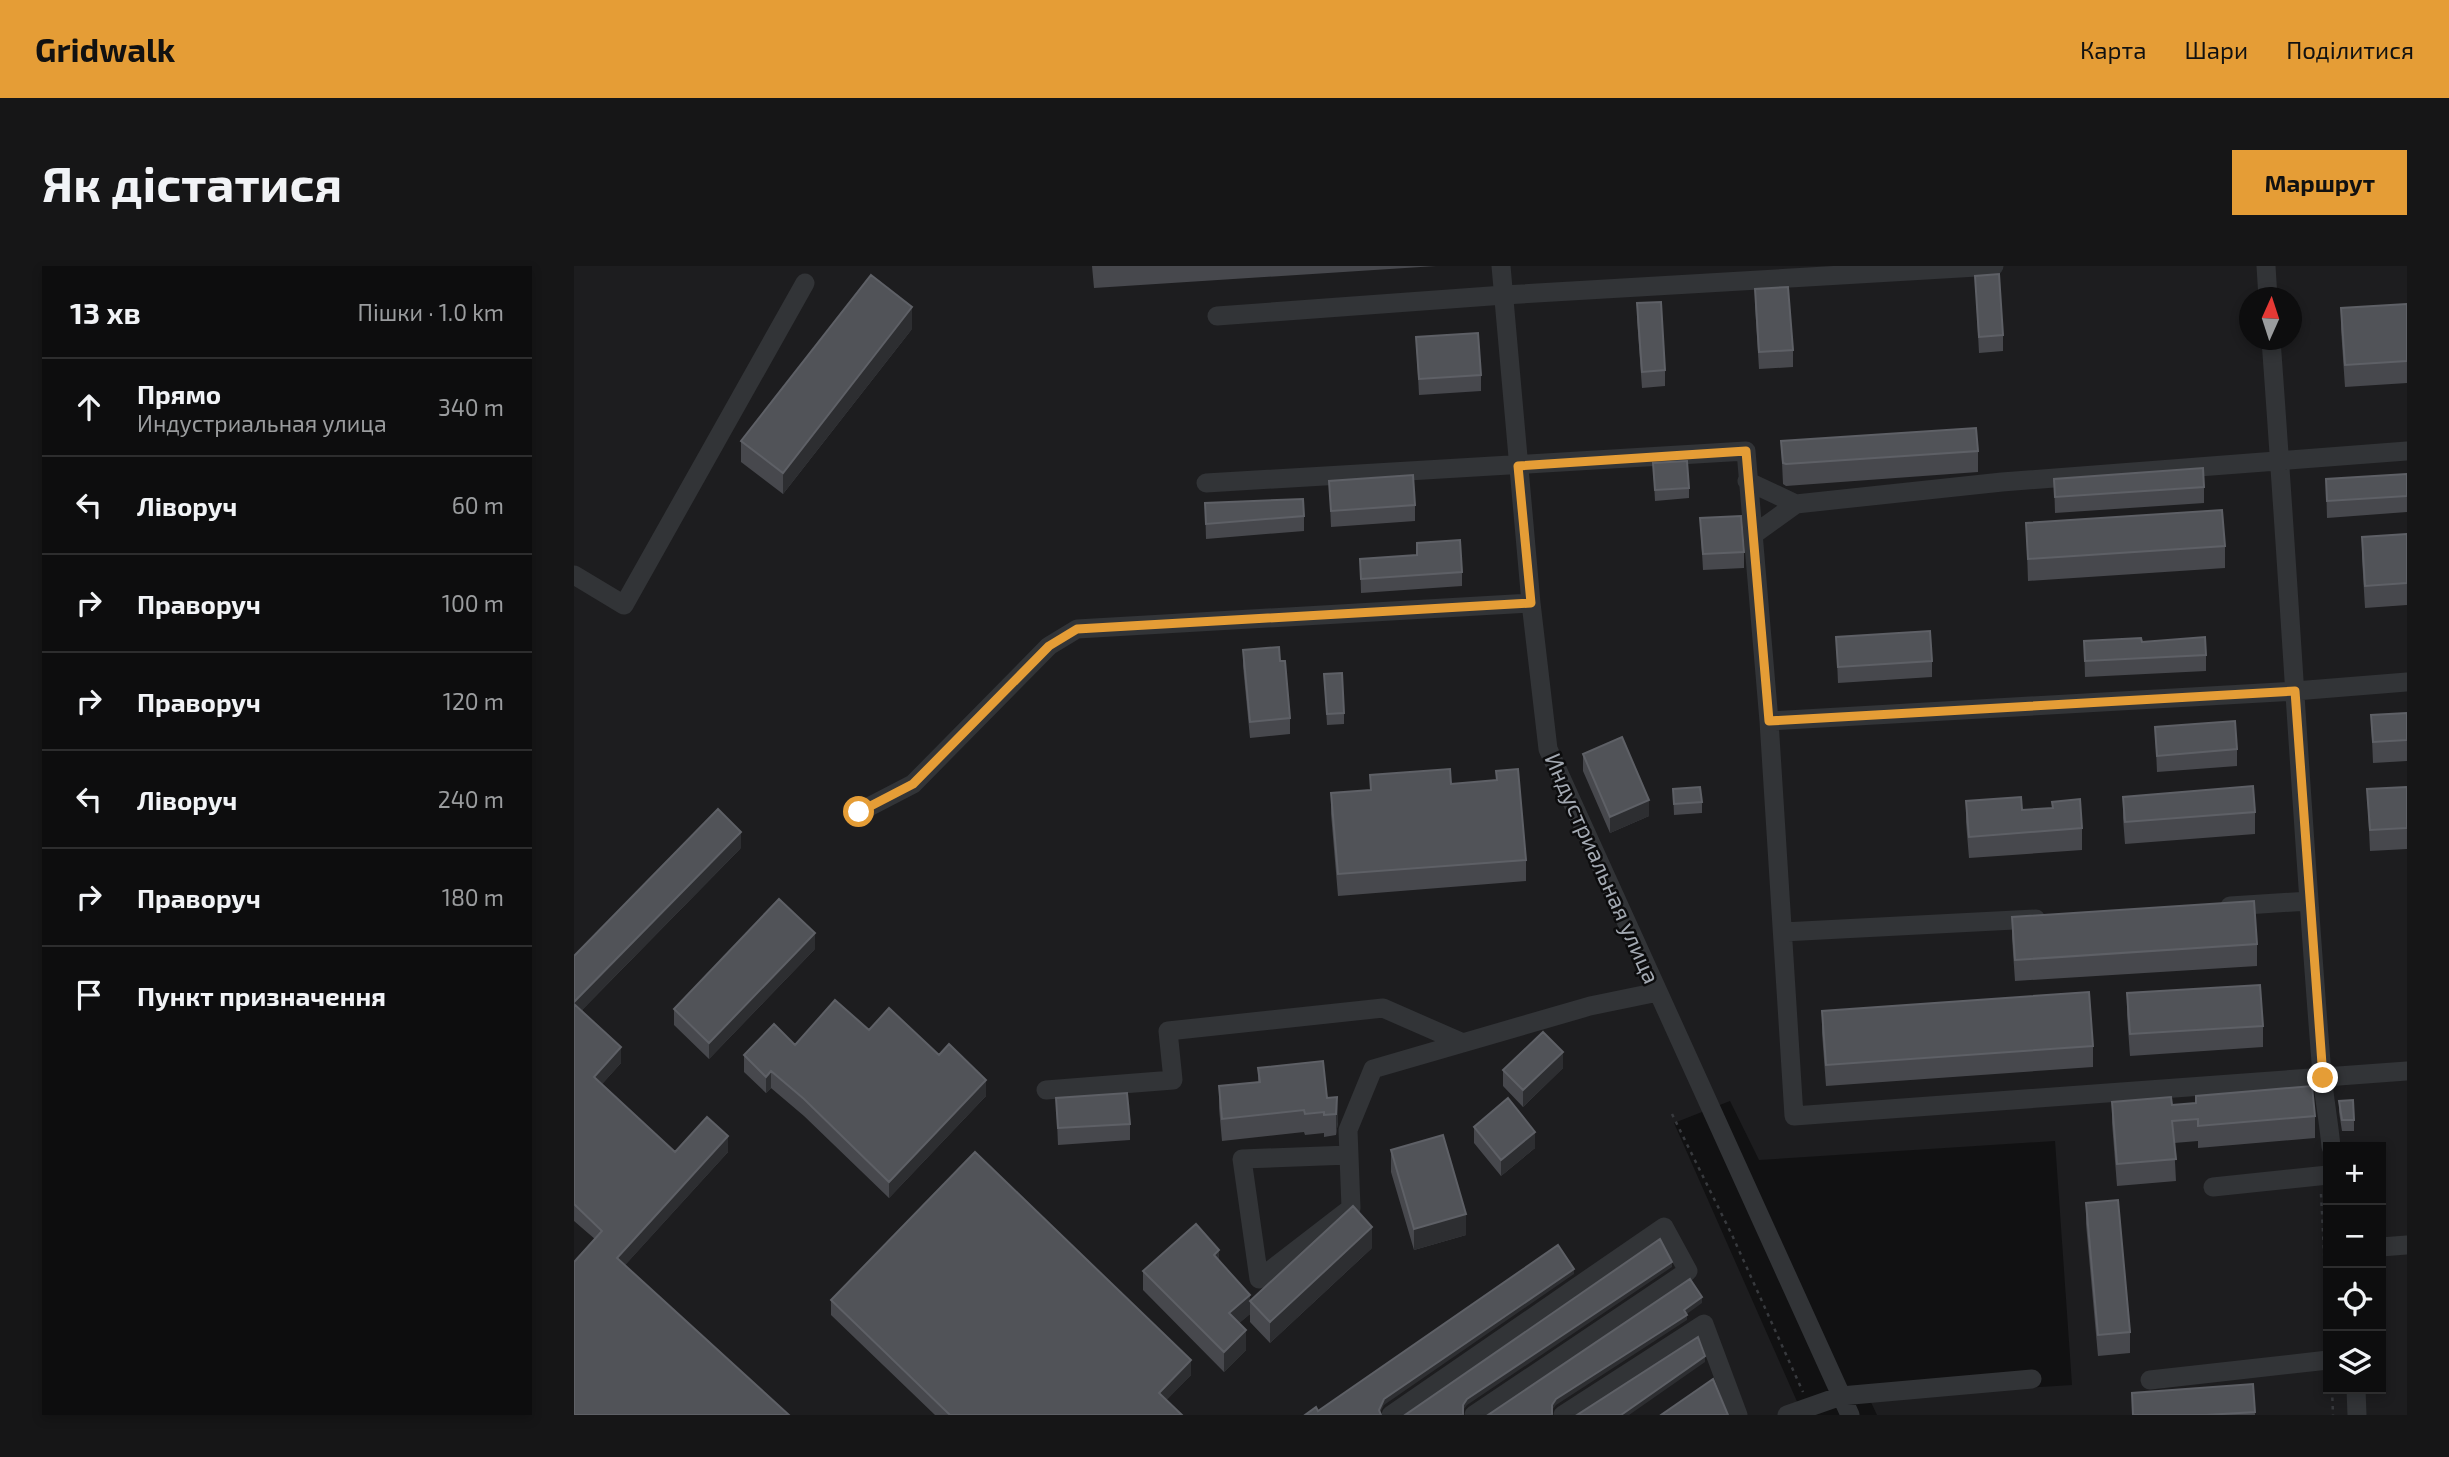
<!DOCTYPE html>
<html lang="uk">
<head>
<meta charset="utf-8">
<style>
	:root { --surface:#0d0d0e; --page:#161617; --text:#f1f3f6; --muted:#9a9c9e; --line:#2d2d2e; --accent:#e59d36 }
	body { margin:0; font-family:"Exo 2",sans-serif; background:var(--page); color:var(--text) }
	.controls { position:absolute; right:21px; bottom:21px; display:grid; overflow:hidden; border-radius:0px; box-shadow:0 4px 10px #0003 }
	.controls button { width:63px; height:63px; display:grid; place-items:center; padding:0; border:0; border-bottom:2px solid var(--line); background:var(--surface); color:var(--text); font:35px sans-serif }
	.compass { position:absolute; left:1665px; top:21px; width:63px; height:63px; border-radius:50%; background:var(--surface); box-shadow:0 4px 10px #0003; rotate:3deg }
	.stop { position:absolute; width:21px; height:21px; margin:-16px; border:5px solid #e59d36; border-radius:50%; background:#fff }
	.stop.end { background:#e59d36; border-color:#fff; box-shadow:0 2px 7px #0008 }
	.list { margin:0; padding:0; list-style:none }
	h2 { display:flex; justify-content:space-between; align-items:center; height:91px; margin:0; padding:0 28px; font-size:30px }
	h2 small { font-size:23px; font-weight:400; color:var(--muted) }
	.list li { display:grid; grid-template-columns:46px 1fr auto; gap:21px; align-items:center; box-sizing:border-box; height:98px; padding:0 28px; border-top:2px solid var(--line) }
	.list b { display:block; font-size:26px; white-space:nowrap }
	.list p { margin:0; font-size:23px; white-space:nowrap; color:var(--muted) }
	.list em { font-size:23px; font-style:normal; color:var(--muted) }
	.icon { flex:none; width:38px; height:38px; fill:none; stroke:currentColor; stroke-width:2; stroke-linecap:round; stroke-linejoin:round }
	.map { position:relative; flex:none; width:1833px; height:1149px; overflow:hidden; border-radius:0px }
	header { display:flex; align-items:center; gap:42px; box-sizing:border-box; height:98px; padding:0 35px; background:var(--accent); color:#111 }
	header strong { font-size:33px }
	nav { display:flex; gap:38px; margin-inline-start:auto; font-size:24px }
	.intro { display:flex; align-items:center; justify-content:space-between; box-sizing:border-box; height:168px; padding:0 42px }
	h1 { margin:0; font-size:49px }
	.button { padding:18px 32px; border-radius:0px; background:var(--accent); color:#111; font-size:24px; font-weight:700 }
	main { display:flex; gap:42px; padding:0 42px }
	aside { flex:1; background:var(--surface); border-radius:0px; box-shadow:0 4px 10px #0003 }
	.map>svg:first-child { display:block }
	.built { fill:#1d1d1f; fill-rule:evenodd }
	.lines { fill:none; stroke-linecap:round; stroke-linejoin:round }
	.path { stroke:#383a3e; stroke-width:2.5; stroke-dasharray:3.5 5; stroke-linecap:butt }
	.minor { stroke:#323437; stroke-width:19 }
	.wall { fill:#47484d }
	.shaded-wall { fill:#2d2e31 }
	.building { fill:#515358; stroke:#5e6066; stroke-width:2 }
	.route { stroke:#e59d36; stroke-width:9 }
	.labels { text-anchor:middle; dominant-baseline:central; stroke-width:5; stroke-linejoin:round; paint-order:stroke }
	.street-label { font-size:23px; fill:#a3a9b2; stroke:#0c0c0d }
</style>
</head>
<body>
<header>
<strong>Gridwalk</strong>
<nav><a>Карта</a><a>Шари</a><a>Поділитися</a></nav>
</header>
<div class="intro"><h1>Як дістатися</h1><a class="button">Маршрут</a></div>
<main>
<aside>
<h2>13 хв<small>Пішки · 1.0 km</small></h2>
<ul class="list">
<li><svg class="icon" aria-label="ahead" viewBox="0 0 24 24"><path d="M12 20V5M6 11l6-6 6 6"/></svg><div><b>Прямо</b><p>Индустриальная улица</p></div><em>340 m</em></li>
<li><svg class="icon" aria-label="left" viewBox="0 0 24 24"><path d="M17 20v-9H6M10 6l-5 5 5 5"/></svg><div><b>Ліворуч</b></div><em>60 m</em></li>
<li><svg class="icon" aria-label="right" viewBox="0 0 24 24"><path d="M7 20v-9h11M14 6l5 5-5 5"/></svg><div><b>Праворуч</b></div><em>100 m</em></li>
<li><svg class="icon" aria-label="right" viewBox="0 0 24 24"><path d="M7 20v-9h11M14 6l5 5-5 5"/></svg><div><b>Праворуч</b></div><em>120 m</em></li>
<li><svg class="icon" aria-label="left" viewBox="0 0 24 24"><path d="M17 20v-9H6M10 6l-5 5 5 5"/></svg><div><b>Ліворуч</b></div><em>240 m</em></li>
<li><svg class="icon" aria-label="right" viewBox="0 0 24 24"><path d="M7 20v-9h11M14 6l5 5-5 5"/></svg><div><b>Праворуч</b></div><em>180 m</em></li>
<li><svg class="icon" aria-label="arrive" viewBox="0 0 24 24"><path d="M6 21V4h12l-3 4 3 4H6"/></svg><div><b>Пункт призначення</b></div></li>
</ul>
</aside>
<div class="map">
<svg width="1833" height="1149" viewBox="0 0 1833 1149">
	<rect width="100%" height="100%" fill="#111112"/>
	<path class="built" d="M0 0H1833V1149H1303L1295 1132 1498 1119 1481 875 1185 894 1156 835 1100 857 1229 1149H0ZM1675 32H1717V74H1675ZM1754 881H1807V1123H1754Z"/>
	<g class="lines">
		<path class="path" d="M1098 848 1158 969 1229 1126
			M1747 928 1754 1063
			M1758 1123 1759 1149"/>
		<path class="minor" d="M927 0 957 337
			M1692 0 1694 32
			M643 50 930 29 1420 0
			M1697 74C1715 318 1728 563 1748 808 1750 832 1755 857 1757 881
			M1173 215 1222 238 1428 216 1833 185
			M632 217 1172 185 1195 455 1220 850 1833 805
			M1179 269 1222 238
			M0 309 50 339 231 17
			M1195 455 1721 425 1833 416
			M285 546 339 518 475 380 503 363 957 337 974 483 1276 1149
			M1656 640 1735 635
			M1209 666 1462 653
			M472 824 599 814 594 765 809 742 889 777
			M775 889 668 893 685 1013 777 942 774 864 799 803 1016 740 1084 726
			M1639 921 1754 909
			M1807 981 1833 979
			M1576 1114 1754 1094
			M1782 1123 1783 1149
			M817 1149 1090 961 1114 1005 900 1149
			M989 1149 1130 1058 1164 1149
			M1213 1149 1267 1130 1458 1113"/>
	</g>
	<path class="wall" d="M518 0H862L520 22Z
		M1401 10 1429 69V85L1405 87Z
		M1181 23 1219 84V101L1185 103 1181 39Z
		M1063 37 1091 104V120L1068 122 1063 53Z
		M1833 38V117L1771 121 1767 63V42Z
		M338 63 209 228 167 196V175Z
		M842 71 907 109V125L845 129Z
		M1207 175 1404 185V206L1212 220 1209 218Z
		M1079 197 1115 222V232L1081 235Z
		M1833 208V246L1753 252 1752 213Z
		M1480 213 1630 221V237L1481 247Z
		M755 215 841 239V255L757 261Z
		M631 237 730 250V265L632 273Z
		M1126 252 1170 286V302L1129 304Z
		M1452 257 1651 280V302L1454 315Z
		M1833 268V339L1791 342 1788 292V271Z
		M843 277 888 306V320L787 327 786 293 843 289Z
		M1262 371 1358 395V411L1264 417Z
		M1510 375 1568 376 1632 389V405L1511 411Z
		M669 384 706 395 716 452V468L676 472 669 400Z
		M750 408 770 447V458L753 459Z
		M1833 447V495L1799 497 1797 449Z
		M1581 461 1663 483V500L1583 506Z
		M1009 488 1075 550 1036 567 1009 505Z
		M922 505 952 594V615L764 630 757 548V527L796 524V509L877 518 922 514Z
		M1833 521V583L1796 585 1793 523Z
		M1099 523 1128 536V547L1100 549Z
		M1549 531 1681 546V568L1551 578 1549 552Z
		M1392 535 1448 544 1508 562V584L1395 592 1392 556Z
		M167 582 8 744 47 797 28 818 101 886H154L51 999 0 955V690Z
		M1438 651 1683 678V700L1441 715 1438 672Z
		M241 683 135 793 100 759V743Z
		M1553 727 1689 760V781L1556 790 1553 749Z
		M1248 745 1519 780V801L1252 820 1248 767Z
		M221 779 365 789 412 830 315 932 230 850 197 822 192 827 170 806V789Z
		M684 802 753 832 763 831 764 856 762 869 750 871V867L731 869 730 866 648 875 645 842V820L684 816Z
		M989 802 949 841 929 820V804Z
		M482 832 556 858V874L484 879Z
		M1765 835 1780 854V865H1768L1765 846Z
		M1538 836 1598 839 1741 850V872L1624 882V875L1600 877 1602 915 1543 920 1538 857Z
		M900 861 961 882 927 910 900 877Z
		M817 884 892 969 840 984 817 906Z
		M1512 937 1556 1066V1087L1524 1090 1512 958Z
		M798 982 696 1077 676 1056V1035Z
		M645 994 676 1048 665 1057 672 1084 650 1106 569 1024V1005Z
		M257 1034 617 1109 592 1134 608 1149H361L257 1049Z
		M1679 1118 1681 1149H1558V1127Z"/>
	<path class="shaded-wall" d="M338 41V63L209 228V207Z
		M1075 534V550L1036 567V551Z
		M167 566V582L0 752V736Z
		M241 667V683L135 793V777Z
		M47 781V797L20 827V811Z
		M989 786V802L949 841V824Z
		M197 805V822L192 827V811Z
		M412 814V830L315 932V916Z
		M764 835V856L762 869V848Z
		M961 866V882L927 910V894Z
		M154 870V886L43 1008V992Z
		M892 948V969L840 984V963Z
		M798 961V982L696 1077V1056Z
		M645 984V1004L640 989Z
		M1098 996V1001L893 1139 889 1144V1139L893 1133Z
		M1000 1003V1008L810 1139 805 1149V1144L810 1133Z
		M676 1029V1048L655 1066V1047Z
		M1128 1031V1037L1110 1050V1044Z
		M1113 1049V1054L982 1139 978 1144V1139L982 1133Z
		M672 1064V1084L650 1106V1086Z
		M1131 1090V1096L1055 1149H1047Z
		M617 1094V1109L585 1142V1127Z"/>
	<path class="building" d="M1425 8 1429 69 1405 71 1401 10Z
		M297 9 338 41 209 207 167 175Z
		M1214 21 1219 84 1185 86 1181 23Z
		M1087 36 1091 104 1068 106 1063 37Z
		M1833 38V95L1771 99 1767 42Z
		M904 67 907 109 845 113 842 71Z
		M1402 162 1404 185 1212 198 1209 197 1207 175Z
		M1113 195 1115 222 1081 224 1079 197Z
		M1629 202 1630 221 1481 231 1480 213Z
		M1833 208V230L1753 235 1752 213Z
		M839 209 841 239 757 245 755 215Z
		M729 233 730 250 632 258 631 237Z
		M1648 244 1651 280 1454 293 1452 257Z
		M1167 250 1170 286 1129 288 1126 252Z
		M1833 268V317L1791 320 1788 271Z
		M886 274 888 306 787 313 786 293 843 289V277Z
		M1356 365 1358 395 1264 401 1262 371Z
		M1631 371 1632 389 1511 395 1510 375 1567 372 1568 376Z
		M705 381 706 395H711L716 452 676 456 669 384Z
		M768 407 770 447 753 448 750 408Z
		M1833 447V474L1799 476 1797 449Z
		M1661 455 1663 483 1583 490 1581 461Z
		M1048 471 1075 534 1036 551 1009 488Z
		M876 503 877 518 923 514 922 505 944 503 952 594 764 608 757 527 797 524 796 509Z
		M1679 520 1681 546 1551 556 1549 531Z
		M1126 521 1128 536 1100 538 1099 523Z
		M1833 521V562L1796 564 1793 523Z
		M1447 531 1448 544 1479 542 1478 536 1506 533 1508 562 1395 571 1392 535Z
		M144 543 167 566 0 736V690Z
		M205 633 241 667 135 777 100 743Z
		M1680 635 1683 678 1441 694 1438 651Z
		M1686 719 1689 760 1556 768 1553 727Z
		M1515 726 1519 780 1252 799 1248 745Z
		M261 734 295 764 315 742 365 789 375 778 412 814 315 916 230 833 197 805 192 811 170 789 200 758 221 779Z
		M0 738 47 781 20 811 101 886 133 851 154 870 43 992 215 1149H0V996L28 965 0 938Z
		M969 766 989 786 949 824 929 804Z
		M749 795 753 832 763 831 762 848 750 849V846L731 848 730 844 648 853 645 820 686 816 684 802Z
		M1738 820 1741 850 1624 860V853L1598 855 1602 893 1543 898 1538 836 1597 831 1598 839 1622 837V830Z
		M553 827 556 858 484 862 482 832Z
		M934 832 961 866 927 894 900 861Z
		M1779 834 1780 854H1768L1765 835Z
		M869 869 892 948 840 963 817 884Z
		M401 886 617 1094 585 1127 608 1149H376L257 1034Z
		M1544 934 1556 1066 1524 1069 1512 937Z
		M779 940 798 961 696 1056 676 1035Z
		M622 958 645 984 640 989 676 1029 655 1047 672 1064 650 1086 569 1005Z
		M1086 973 1098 996 893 1133 889 1139V1149H831Z
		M984 979 1000 1003 810 1133 805 1144 807 1149H731L742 1141 744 1145Z
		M1116 1013 1128 1031 1110 1044 1113 1049 982 1133 978 1139V1149H914Z
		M1124 1071 1131 1090 1047 1149H1003Z
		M1139 1113 1154 1149H1087Z
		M1679 1118 1681 1146 1632 1149H1559L1558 1127Z"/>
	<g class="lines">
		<path class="route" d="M285 546 339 518 475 380 503 363 957 337 944 200 1172 185 1195 455 1721 425 1749 812"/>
	</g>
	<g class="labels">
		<g class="street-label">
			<text transform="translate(1029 602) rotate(66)">Индустриальная улица</text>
		</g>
	</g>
</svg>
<div class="controls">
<button>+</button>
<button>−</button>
<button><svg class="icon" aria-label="locate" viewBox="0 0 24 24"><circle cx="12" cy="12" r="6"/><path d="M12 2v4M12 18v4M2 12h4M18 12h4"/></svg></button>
<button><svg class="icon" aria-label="layers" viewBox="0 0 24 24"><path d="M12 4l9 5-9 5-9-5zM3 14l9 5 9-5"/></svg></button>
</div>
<svg class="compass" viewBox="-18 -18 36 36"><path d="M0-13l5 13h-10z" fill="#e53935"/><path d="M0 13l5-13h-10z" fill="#9a9c9e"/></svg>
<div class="stop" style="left:285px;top:546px"></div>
<div class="stop end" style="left:1749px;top:812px"></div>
</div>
</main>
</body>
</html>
